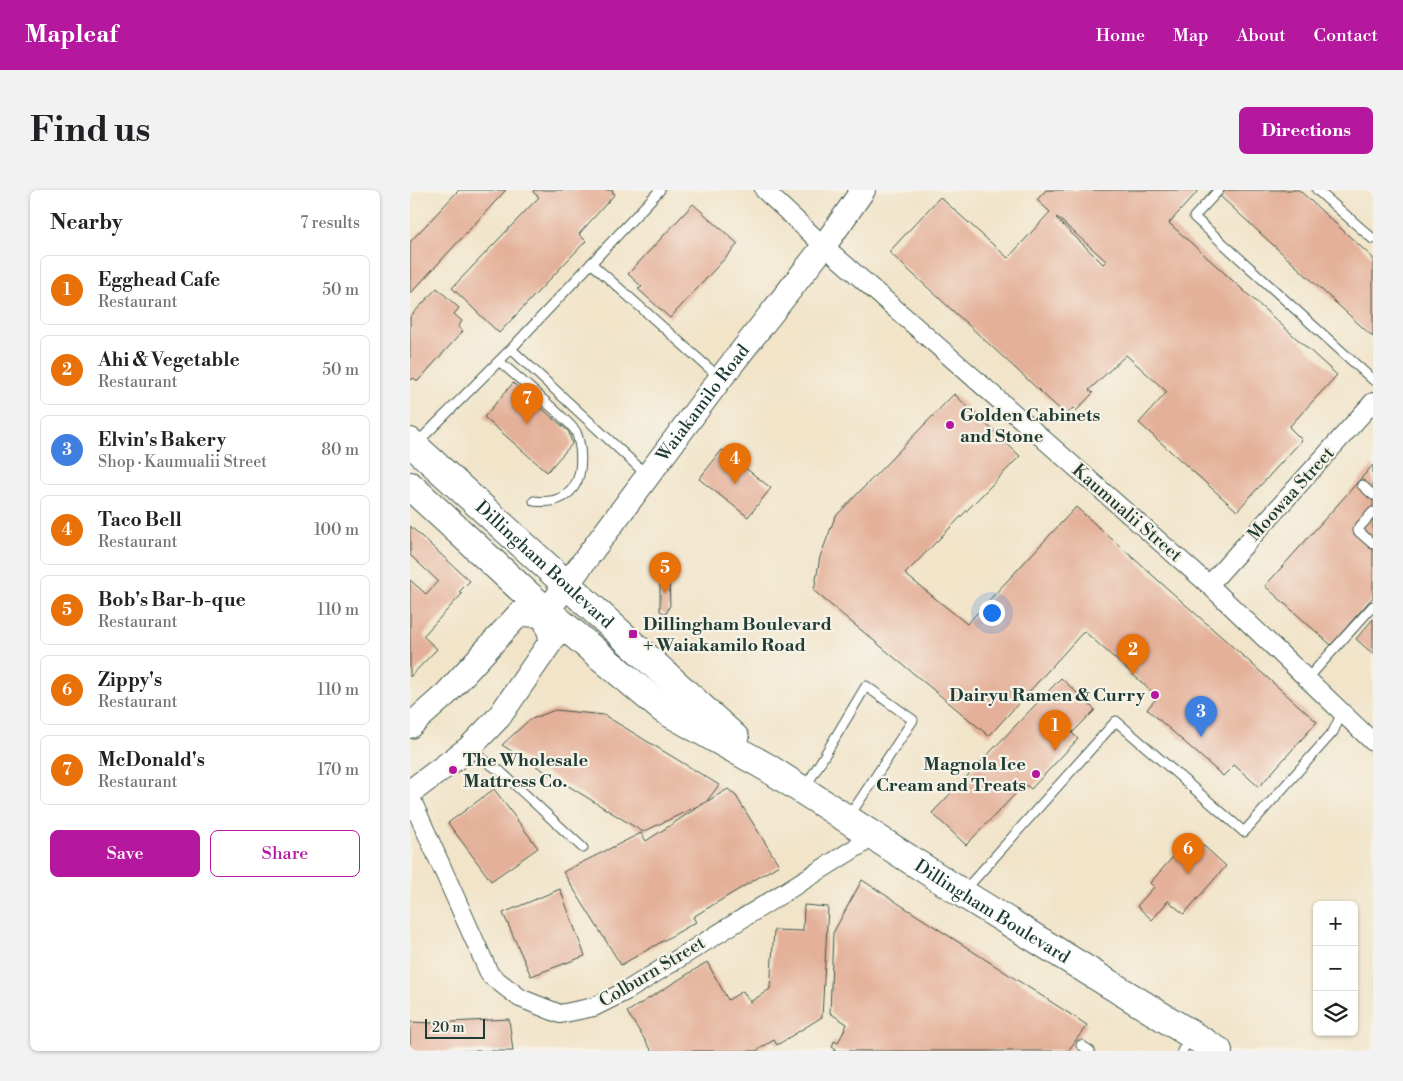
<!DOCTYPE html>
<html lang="en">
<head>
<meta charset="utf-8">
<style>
	:root { --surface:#fff; --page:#f2f2f2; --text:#202124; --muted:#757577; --line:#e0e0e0; --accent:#b5179e }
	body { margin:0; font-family:"Libre Bodoni",serif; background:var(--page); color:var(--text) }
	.controls { position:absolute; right:15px; bottom:15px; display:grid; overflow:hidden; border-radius:8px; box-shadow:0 1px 4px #0004 }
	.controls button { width:45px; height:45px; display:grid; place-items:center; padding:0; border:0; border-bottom:1px solid var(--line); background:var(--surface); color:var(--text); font:25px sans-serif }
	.scale { position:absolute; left:15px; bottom:12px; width:60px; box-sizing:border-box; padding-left:5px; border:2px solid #1f3d34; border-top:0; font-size:14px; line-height:18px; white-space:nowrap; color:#1f3d34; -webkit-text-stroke:4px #f7f3e8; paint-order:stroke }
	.you { position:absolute; left:581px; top:422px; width:18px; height:18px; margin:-12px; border:4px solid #fff; border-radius:50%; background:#1a73e8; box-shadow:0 0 0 8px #1a73e833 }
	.badge { display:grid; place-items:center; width:32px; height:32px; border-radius:50%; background:var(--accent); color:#fff; font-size:16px; font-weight:700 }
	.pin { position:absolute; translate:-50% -41px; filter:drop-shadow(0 1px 2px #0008) }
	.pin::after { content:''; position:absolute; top:26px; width:18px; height:15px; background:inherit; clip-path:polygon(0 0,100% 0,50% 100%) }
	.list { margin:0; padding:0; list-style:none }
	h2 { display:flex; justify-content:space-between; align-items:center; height:65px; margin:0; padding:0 20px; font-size:21px }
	h2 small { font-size:16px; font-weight:400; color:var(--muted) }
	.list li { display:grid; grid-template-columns:32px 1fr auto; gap:15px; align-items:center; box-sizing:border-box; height:70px; margin:0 10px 10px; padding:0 10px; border:1px solid var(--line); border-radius:8px }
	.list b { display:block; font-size:19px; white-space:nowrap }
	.list p { margin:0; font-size:16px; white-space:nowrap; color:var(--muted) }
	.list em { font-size:16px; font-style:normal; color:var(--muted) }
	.actions { display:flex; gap:10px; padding:15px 20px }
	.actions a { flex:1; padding:11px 0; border:1px solid var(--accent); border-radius:8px; text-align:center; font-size:18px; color:var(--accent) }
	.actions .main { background:var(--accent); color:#fff }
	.icon { flex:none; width:28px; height:28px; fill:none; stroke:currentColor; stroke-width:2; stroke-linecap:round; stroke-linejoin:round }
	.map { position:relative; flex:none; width:963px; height:861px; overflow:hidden; border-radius:8px }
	header { display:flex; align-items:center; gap:30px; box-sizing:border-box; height:70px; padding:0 25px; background:var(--accent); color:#fff }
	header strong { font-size:24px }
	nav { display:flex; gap:28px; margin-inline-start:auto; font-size:18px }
	.intro { display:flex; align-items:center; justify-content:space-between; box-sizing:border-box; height:120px; padding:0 30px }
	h1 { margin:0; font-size:35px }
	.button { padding:12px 22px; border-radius:8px; background:var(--accent); color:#fff; font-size:18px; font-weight:700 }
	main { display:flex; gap:30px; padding:0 30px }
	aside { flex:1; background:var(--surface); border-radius:8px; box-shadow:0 1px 4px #0004 }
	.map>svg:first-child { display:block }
	.building { fill:#e4b099; fill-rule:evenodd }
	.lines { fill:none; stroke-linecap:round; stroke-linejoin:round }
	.lane-casing { stroke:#3e564a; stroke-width:11 }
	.street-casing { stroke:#3e564a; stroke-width:20 }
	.secondary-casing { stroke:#3e564a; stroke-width:26 }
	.primary-casing { stroke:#3e564a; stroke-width:30 }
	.lane { stroke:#fff; stroke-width:9 }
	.street { stroke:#fff; stroke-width:18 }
	.secondary { stroke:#fff; stroke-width:24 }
	.primary { stroke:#fff; stroke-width:28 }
	.poi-dot { fill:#b5179e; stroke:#f7f3e8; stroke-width:2 }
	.labels { text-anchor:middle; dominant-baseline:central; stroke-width:4.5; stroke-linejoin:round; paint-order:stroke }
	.street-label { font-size:18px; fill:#1f3d34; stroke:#f7f3e8 }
	.poi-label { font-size:18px; font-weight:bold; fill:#1f3d34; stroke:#f7f3e8; text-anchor:start }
</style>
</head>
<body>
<header>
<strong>Mapleaf</strong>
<nav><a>Home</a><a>Map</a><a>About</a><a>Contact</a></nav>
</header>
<div class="intro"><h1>Find us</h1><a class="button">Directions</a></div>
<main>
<aside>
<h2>Nearby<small>7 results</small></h2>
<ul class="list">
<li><span class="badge" style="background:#e8710a">1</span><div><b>Egghead Cafe</b><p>Restaurant</p></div><em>50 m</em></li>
<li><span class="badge" style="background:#e8710a">2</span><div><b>Ahi &amp; Vegetable</b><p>Restaurant</p></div><em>50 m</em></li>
<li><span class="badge" style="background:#3f7fe0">3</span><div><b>Elvin's Bakery</b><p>Shop · Kaumualii Street</p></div><em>80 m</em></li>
<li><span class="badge" style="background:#e8710a">4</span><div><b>Taco Bell</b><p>Restaurant</p></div><em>100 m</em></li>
<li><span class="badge" style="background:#e8710a">5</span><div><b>Bob's Bar-b-que</b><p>Restaurant</p></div><em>110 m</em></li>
<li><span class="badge" style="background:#e8710a">6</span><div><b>Zippy's</b><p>Restaurant</p></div><em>110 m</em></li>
<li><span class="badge" style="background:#e8710a">7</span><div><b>McDonald's</b><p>Restaurant</p></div><em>170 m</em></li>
</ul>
<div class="actions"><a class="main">Save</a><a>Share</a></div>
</aside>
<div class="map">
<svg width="963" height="861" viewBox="0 0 963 861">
	<rect width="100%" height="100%" fill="#f7f3e8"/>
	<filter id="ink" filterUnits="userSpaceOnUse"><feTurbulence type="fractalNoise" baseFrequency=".02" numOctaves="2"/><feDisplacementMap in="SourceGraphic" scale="10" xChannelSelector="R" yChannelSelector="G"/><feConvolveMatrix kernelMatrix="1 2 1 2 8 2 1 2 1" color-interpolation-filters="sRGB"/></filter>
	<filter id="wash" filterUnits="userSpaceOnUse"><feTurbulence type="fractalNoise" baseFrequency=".0096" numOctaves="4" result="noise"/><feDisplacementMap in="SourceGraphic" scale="20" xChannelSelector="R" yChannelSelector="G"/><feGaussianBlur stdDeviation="1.12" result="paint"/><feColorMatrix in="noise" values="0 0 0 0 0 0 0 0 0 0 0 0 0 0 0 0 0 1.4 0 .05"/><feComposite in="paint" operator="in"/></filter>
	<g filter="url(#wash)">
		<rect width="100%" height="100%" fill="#f1e4c9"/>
		<g id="blocks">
			<path class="building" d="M49 0H96L0 104V52Z
				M124 0H203L202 2 205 4 169 44 176 51 89 143 42 98 129 7 123 2Z
				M636 0H789L759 33 927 185 879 237 892 250 827 321 729 233 757 202 716 165 679 200 683 203 666 221 663 218 656 225 479 62 530 7 598 68 640 22 627 10ZM647 27 696 71 693 74 646 28Z
				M816 0H889L963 68V147L810 6Z
				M283 14 328 54 260 128 228 99 232 97 218 84Z
				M27 98 49 118 44 124 52 131 48 137 53 141 8 191 3 188 0 191V127Z
				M103 193 159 242 162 254 137 282 74 227Z
				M544 204 610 266 495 384 557 434 666 317 907 532 849 597 824 575 813 586 737 519 748 507 674 441 579 546 404 401 410 367 425 327Z
				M312 260 361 298 338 327 289 289Z
				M963 275V407L921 455 855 396Z
				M0 336 60 391 49 402 52 404 13 446 27 459 0 487V390L16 404 28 391 0 365Z
				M259 391 260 415 256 424 250 421V392Z
				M963 429V464L946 449Z
				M651 488 685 520 662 543 668 549 621 599 615 594 556 655 522 623Z
				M145 520 194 525 309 595 296 612 318 599 326 606 369 675 283 727 286 732 211 775 153 682 231 643 236 651 296 612 233 642 92 555 119 530Z
				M84 599 128 658 81 691 38 633Z
				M782 645 816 676 774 724 758 711 742 730 727 716 744 697 740 693Z
				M452 690 677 835 658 861H423L425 859 422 857 424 851 428 853 437 834 420 823 423 743Z
				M150 699 175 766 121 786 93 723Z
				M394 715 418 717 412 827 367 855 364 850 346 861H242L217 822 297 772 318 810 333 801 340 812 360 799 364 740 393 741Z
				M99 829 103 861H0V832L22 833Z"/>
		</g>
	</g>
	<g filter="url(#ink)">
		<use href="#blocks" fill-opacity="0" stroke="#3e564a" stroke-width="1"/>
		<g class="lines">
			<defs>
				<path id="lane" d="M809 0 784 27 963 190
					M907 0 963 49
					M181 73 310 188
					M101 159 237 285
					M89 171C100 181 163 234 166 242 172 257 173 281 165 295 156 310 140 313 124 311
					M6 254 101 159 250 0
					M952 295 963 305
					M963 322 947 340 963 354
					M898 488 963 416
					M60 560 90 581 173 658
					M395 598 456 496 503 530 438 628
					M554 701 706 531 834 642 923 542 932 523
					M671 855 680 861
					M772 861 781 847"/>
				<path id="street" d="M354 0 414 56 799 395 963 552
					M799 395 963 212
					M0 606 80 785 110 808 150 824 184 817 218 800 463 647"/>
				<g id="secondary">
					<path id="s1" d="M134 425 310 189 414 56 453 0"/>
					<path d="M0 536 36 504 109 424 134 425"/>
					<path d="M0 602 58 559 89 527 142 450 134 425"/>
				</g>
				<g id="primary">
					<path id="s2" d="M0 252 325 548"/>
					<path id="s3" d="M0 296 119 406 253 519 358 578 552 703 808 861"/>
				</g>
			</defs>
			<use href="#lane" class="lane-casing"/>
			<use href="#street" class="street-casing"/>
			<use href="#secondary" class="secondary-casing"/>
			<use href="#primary" class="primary-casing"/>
			<use href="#lane" class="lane"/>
			<use href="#street" class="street"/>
			<use href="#secondary" class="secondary"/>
			<use href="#primary" class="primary"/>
		</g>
	</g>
	<g class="poi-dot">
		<circle cx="540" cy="235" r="5"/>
		<rect x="218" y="439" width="10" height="10" rx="2.5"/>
		<circle cx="745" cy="505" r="5"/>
		<circle cx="43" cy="580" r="5"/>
		<circle cx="626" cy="584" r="5"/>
	</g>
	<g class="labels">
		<g class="street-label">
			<text stroke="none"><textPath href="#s1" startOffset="265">Waiakamilo Road</textPath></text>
			<text transform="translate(881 304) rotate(-48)">Moowaa Street</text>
			<text transform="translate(717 323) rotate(41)">Kaumualii Street</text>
			<text stroke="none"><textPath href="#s2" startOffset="182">Dillingham Boulevard</textPath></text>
			<text stroke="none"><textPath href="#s3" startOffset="724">Dillingham Boulevard</textPath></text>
			<text transform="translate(242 782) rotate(-31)">Colburn Street</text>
		</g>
		<g class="poi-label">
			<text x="550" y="225">Golden Cabinets<tspan x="550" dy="21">and Stone</tspan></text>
			<text x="233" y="434">Dillingham Boulevard<tspan x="233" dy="21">+ Waiakamilo Road</tspan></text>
			<text x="735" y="505" text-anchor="end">Dairyu Ramen &amp; Curry</text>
			<text x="53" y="570">The Wholesale<tspan x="53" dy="21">Mattress Co.</tspan></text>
			<text x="616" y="574" text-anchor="end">Magnola Ice<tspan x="616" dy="21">Cream and Treats</tspan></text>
		</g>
	</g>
</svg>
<div class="controls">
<button>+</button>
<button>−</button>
<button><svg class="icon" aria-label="layers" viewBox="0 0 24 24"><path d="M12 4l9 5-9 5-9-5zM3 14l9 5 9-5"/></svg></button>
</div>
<div class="scale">20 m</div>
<div class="you"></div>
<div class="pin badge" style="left:645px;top:561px;background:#e8710a">1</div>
<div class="pin badge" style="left:723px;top:485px;background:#e8710a">2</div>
<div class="pin badge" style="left:791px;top:547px;background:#3f7fe0">3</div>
<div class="pin badge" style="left:325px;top:294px;background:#e8710a">4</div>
<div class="pin badge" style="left:255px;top:403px;background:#e8710a">5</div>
<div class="pin badge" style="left:778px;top:684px;background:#e8710a">6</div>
<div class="pin badge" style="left:117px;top:234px;background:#e8710a">7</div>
</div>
</main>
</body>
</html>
